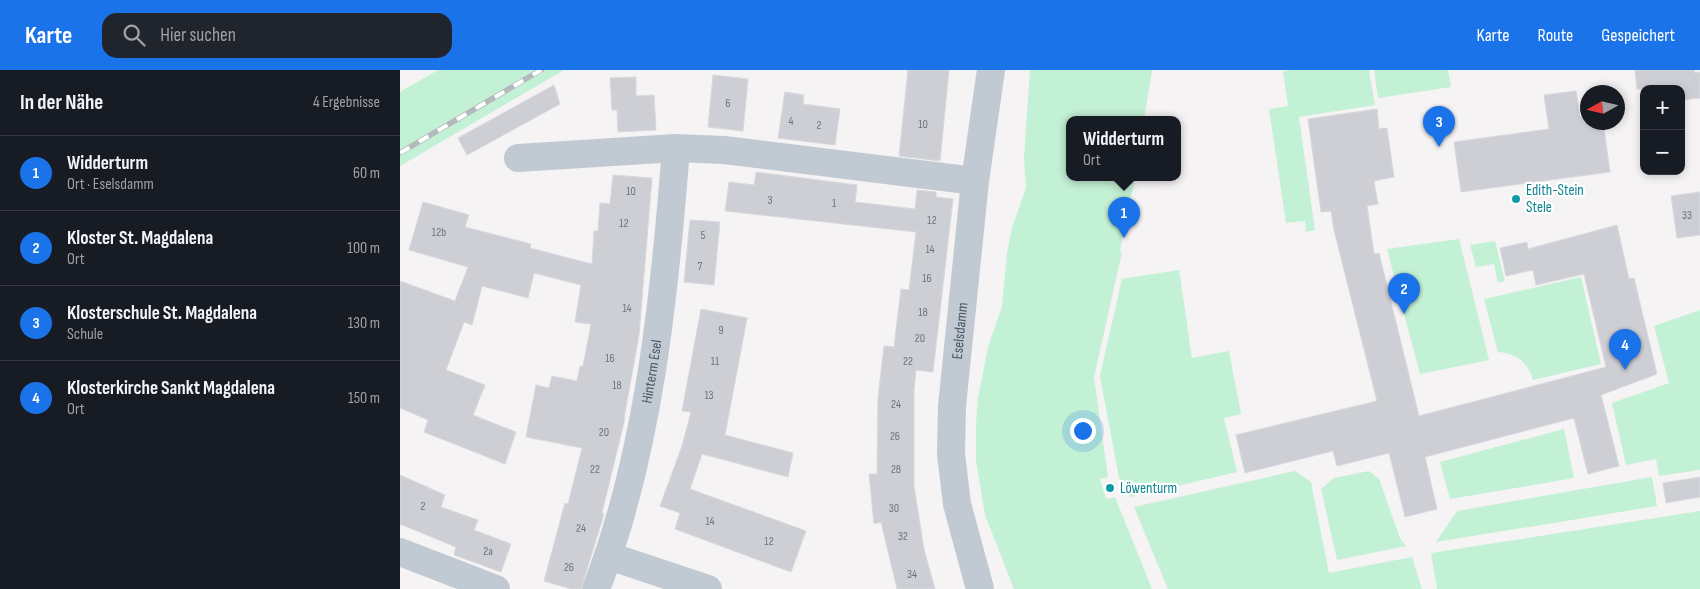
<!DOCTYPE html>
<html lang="de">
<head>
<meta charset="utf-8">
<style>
	:root { --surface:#171b24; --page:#20242c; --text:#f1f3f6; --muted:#9ea1a6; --line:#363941; --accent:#1a73e8 }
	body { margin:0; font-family:"Sofia Sans Condensed",sans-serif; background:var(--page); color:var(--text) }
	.controls { position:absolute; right:15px; top:15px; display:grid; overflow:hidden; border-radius:10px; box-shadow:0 2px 8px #0003 }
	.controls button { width:45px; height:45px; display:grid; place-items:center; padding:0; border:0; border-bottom:1px solid var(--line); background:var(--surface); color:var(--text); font:25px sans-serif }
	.compass { position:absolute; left:1180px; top:15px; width:45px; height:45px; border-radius:50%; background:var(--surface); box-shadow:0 2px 8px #0003; rotate:262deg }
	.you { position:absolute; left:682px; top:360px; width:18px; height:18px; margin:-12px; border:4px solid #fff; border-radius:50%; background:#1a73e8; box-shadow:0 0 0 8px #1a73e833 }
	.badge { display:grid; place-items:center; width:32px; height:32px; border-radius:50%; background:var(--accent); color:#fff; font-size:16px; font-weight:700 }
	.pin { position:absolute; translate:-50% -41px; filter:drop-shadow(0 1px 2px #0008) }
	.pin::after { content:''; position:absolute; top:26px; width:18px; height:15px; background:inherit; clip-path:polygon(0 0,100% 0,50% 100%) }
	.popup { position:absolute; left:666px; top:46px; width:115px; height:65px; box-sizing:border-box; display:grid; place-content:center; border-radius:10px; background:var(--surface); filter:drop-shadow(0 1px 4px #0005); font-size:16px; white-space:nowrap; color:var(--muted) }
	.popup b { font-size:19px; color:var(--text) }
	.popup::after { content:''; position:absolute; left:50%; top:100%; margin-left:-10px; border:10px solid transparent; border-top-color:var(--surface) }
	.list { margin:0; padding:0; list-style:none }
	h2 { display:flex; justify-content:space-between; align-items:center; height:65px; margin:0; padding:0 20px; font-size:21px }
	h2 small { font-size:16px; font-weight:400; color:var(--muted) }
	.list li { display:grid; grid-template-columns:32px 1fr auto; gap:15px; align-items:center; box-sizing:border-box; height:75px; padding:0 20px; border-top:1px solid var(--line) }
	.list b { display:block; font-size:19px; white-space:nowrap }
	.list p { margin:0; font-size:16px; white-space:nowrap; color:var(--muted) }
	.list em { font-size:16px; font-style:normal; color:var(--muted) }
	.icon { flex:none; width:28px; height:28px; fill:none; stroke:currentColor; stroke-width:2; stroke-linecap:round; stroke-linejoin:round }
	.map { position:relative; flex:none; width:1300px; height:519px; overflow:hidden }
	header { display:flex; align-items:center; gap:30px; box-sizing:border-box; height:70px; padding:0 25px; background:var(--accent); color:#fff }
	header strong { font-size:24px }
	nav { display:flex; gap:28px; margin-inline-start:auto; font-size:18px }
	.search { width:350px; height:45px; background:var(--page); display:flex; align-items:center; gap:12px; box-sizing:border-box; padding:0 18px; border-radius:15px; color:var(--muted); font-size:19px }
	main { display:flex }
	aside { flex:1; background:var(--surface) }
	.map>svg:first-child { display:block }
	.green { fill:#c3f1d5 }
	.building { fill:#cdcfd5; stroke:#d7d9de }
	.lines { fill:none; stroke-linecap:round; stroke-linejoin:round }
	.minor { stroke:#c1cad2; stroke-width:28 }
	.tertiary { stroke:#c1cad2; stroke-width:28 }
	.rail-casing { stroke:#b5b8bd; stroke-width:5.5 }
	.rail { stroke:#fff; stroke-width:4; stroke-dasharray:11; stroke-linecap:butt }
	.culture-dot { fill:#0f9aa8; stroke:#fff; stroke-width:2 }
	.labels { text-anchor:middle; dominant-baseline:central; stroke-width:4.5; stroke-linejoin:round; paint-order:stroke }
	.number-label { font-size:12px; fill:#6b747e }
	.culture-label { font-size:15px; fill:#0d838f; stroke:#fff; text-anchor:start }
	.street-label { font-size:15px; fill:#4a5661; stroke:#fff }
</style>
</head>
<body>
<header>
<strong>Karte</strong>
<div class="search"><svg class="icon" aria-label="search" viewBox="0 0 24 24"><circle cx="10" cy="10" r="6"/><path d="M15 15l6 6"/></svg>Hier suchen</div>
<nav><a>Karte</a><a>Route</a><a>Gespeichert</a></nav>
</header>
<main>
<aside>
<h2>In der Nähe<small>4 Ergebnisse</small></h2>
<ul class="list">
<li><span class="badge">1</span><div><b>Widderturm</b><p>Ort · Eselsdamm</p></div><em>60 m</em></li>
<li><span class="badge">2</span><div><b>Kloster St. Magdalena</b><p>Ort</p></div><em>100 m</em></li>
<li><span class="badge">3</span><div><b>Klosterschule St. Magdalena</b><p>Schule</p></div><em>130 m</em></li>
<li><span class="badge">4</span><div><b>Klosterkirche Sankt Magdalena</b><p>Ort</p></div><em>150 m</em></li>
</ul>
</aside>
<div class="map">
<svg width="1300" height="519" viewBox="0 0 1300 519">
	<rect width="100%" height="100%" fill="#f5f3f3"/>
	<path class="green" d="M38 0H164L0 96V22Z
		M630 0H752L744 49H670V107H735L720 181 722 182 694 307 708 407 700 409 706 429 715 427 752 519H614L585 445 576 390V354L578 328 588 277 602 236 607 183 612 158 626 118 624 87Z
		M891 0H969L975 35 899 47 915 160 906 162 905 151 886 153 869 39 888 36 883 1Z
		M974 0H1048L1051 17 978 28Z
		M1059 169 1089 290 1020 304 987 179Z
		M1095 171 1105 211 1098 213 1094 194 1076 197 1070 175Z
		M779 200 792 288 829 281 841 344 824 348 837 402 730 427 719 408 700 306 722 209Z
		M1181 207 1201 294 1133 310C1128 293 1117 283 1098 282L1084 229Z
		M1300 240V400L1259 406 1256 389 1226 395 1212 333 1269 313 1254 256Z
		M1164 359 1174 408 1050 429 1040 392Z
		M895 401 911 412 929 503 1012 487 1022 519H768L734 437Z
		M969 401 979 409 1000 468 1006 476 937 490 921 419 934 408Z
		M1252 407 1257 436 1036 472 1057 441Z
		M1300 441V519H1037L1031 483Z"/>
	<path class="building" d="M508 0H549L540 91 499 86Z
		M1235 0H1294L1295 3 1300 2V28L1281 30V19H1237Z
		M313 5 348 9 343 61 308 57Z
		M236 7V26L254 25 256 60 218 62 217 40H212L210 8Z
		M154 15 160 34 67 85 58 68Z
		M1176 21 1180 47 1188 46V52H1203L1210 102 1061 122 1054 72 1149 59 1144 25Z
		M385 22 404 25 403 34 440 39 435 75 378 68Z
		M977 39 979 59 987 58 994 107 974 111 978 134 967 136 974 184 979 183 1019 346 1206 297 1184 204 1136 215 1133 200 1106 206 1100 178 1127 172 1128 179 1217 155 1229 209 1234 208 1257 304 1201 325 1219 396 1188 404 1174 348 1025 387 1037 439 1005 447 989 383 937 396 933 381 845 403 836 365 977 331 934 160 931 141 921 142 908 49Z
		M356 102 457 115 455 132 515 139 517 120 536 122V127L553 129 533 302 516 300 514 320V416L524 479 535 519H497L481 452 474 454 469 404H477L478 328 484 276 494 277 501 219 509 220 516 162 325 141 329 112 354 115Z
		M213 105 252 108 239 265 224 348H225L202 443 204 444 181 519H171L144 511 165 433 168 434 182 378 126 367 136 315 149 318 152 306 177 311 180 296H183L191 254 175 252 181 215 134 203 128 228 82 216 72 255 64 252 46 300 85 315 73 345 116 362 105 394 24 362 28 350 0 338V211L55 231 68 197 9 180 23 132 69 145 65 157 131 174 130 178 192 194 194 161H198L200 133 210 134Z
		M1300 122V165L1277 168 1271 126Z
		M290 150 320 152 314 215 284 212Z
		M301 239 347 248 325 365 393 383 388 407 302 384 290 419 406 461 391 502 275 459 280 443 260 436 282 376 291 342 282 341Z
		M0 405 45 425 41 437 78 450 74 460 111 474 101 502 54 485 56 477 0 454Z
		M1300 407V427L1266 433 1263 413Z"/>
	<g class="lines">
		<g class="minor">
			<path d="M118 88 276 78 324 80 575 111"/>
			<path d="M0 482 96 519"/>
			<path d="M209 486 308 519"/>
			<path id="s1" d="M196 519C249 383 265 222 276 78"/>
		</g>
		<path class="tertiary" id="s2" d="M580 519 557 434 551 384 552 336 575 111 591 0"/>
		<defs>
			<path id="rail" d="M0 83 141 0"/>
		</defs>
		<use href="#rail" class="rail-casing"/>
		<use href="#rail" class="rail"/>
	</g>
	<g class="culture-dot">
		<circle cx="1116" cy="129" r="5"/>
		<circle cx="710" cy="418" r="5"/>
	</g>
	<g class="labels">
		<g class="number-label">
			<text x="328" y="33">6</text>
			<text x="391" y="51">4</text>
			<text x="523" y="54">10</text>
			<text x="419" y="55">2</text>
			<text x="231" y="121">10</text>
			<text x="370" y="130">3</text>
			<text x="434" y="133">1</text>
			<text x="1287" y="145">33</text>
			<text x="532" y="150">12</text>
			<text x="224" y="153">12</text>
			<text x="39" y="162">12b</text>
			<text x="303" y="165">5</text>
			<text x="530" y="179">14</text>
			<text x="300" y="196">7</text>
			<text x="527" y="208">16</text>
			<text x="227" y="238">14</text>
			<text x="523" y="242">18</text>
			<text x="321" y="260">9</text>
			<text x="520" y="268">20</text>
			<text x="210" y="288">16</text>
			<text x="315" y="291">11</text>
			<text x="508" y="291">22</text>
			<text x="217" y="315">18</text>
			<text x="309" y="325">13</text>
			<text x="496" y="334">24</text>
			<text x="204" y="362">20</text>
			<text x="495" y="366">26</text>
			<text x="195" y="399">22</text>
			<text x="496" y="399">28</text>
			<text x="23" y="436">2</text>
			<text x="494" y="438">30</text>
			<text x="310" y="451">14</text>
			<text x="181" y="458">24</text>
			<text x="503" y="466">32</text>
			<text x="369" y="471">12</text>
			<text x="88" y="481">2a</text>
			<text x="169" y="497">26</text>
			<text x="512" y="504">34</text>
		</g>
		<g class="culture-label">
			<text x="1126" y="120">Edith-Stein<tspan x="1126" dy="17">Stele</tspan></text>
			<text x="720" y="418">Löwenturm</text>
		</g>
		<g class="street-label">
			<text stroke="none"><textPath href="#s2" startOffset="262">Eselsdamm</textPath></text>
			<text stroke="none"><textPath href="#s1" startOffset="225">Hinterm Esel</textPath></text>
		</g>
	</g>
</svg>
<div class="controls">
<button>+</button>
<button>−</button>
</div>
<svg class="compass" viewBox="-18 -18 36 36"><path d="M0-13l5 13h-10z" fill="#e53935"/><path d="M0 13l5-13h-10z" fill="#9ea1a6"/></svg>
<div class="you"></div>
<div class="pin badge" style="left:724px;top:168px">1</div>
<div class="popup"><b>Widderturm</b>Ort</div>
<div class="pin badge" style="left:1004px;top:244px">2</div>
<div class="pin badge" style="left:1039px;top:77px">3</div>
<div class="pin badge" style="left:1225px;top:300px">4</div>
</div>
</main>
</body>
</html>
